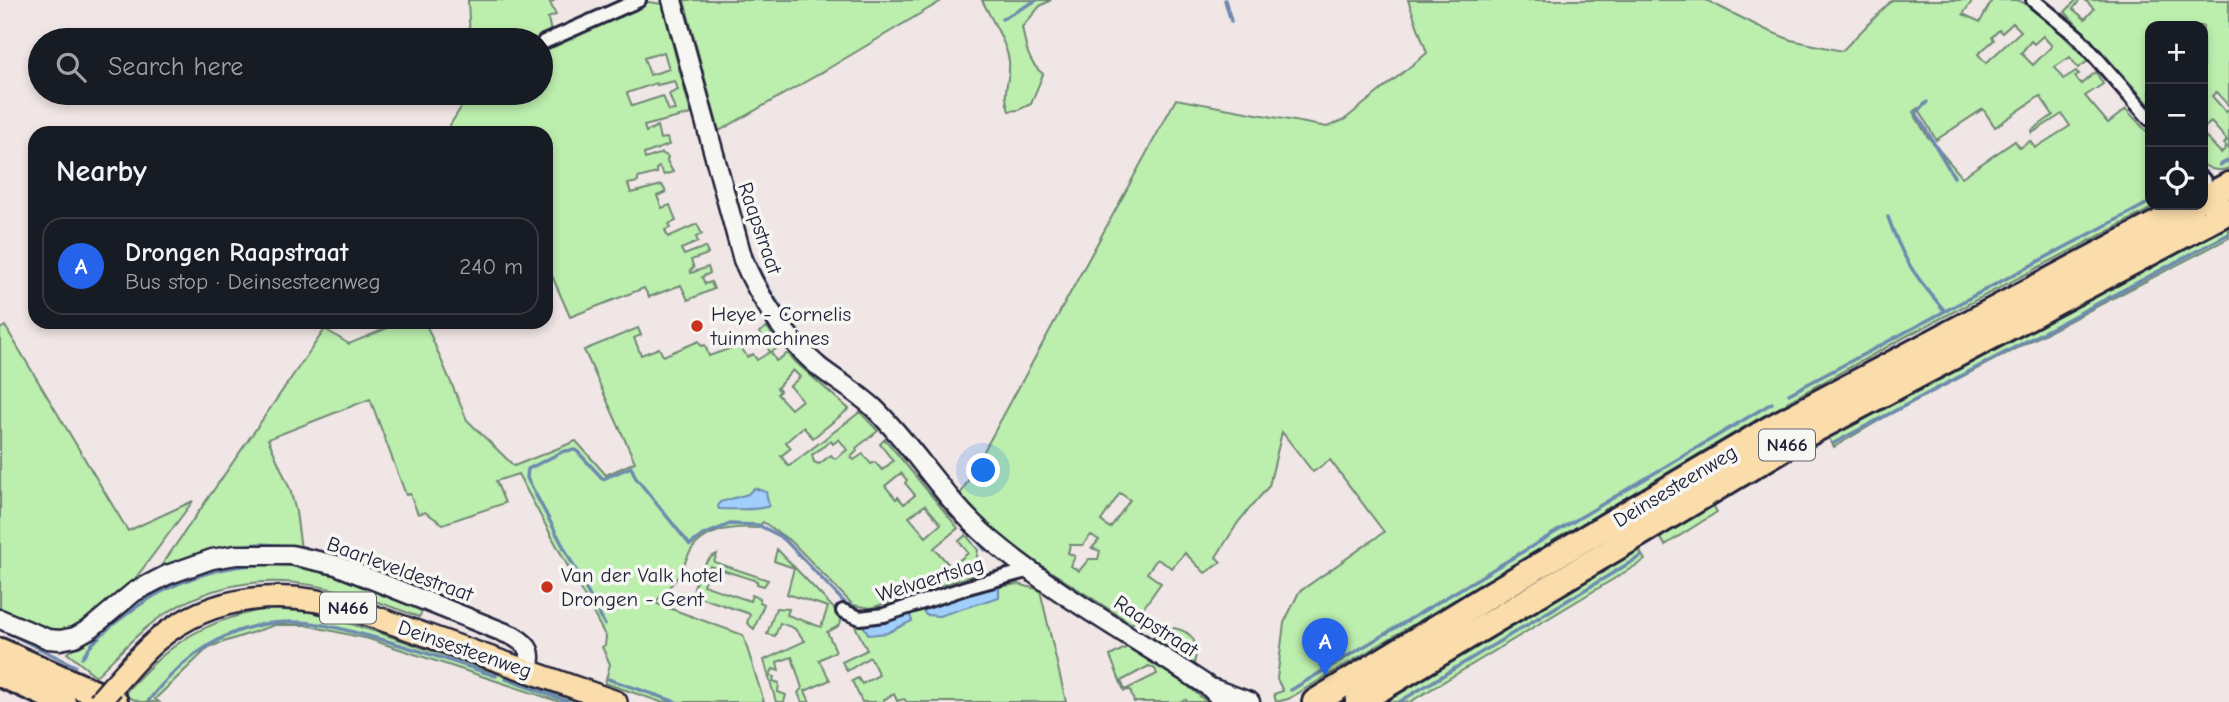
<!DOCTYPE html>
<html lang="en">
<head>
<meta charset="utf-8">
<style>
	:root { --surface:#171b24; --page:#20242c; --text:#f1f3f6; --muted:#9ea1a6; --line:#363941; --accent:#2563eb }
	body { margin:0; font-family:"Comic Neue",sans-serif; background:var(--page); color:var(--text) }
	.controls { position:absolute; right:21px; top:21px; display:grid; overflow:hidden; border-radius:14px; box-shadow:0 4px 10px #0003 }
	.controls button { width:63px; height:63px; display:grid; place-items:center; padding:0; border:0; border-bottom:2px solid var(--line); background:var(--surface); color:var(--text); font:35px sans-serif }
	.you { position:absolute; left:984px; top:471px; width:24px; height:24px; margin:-18px; border:5px solid #fff; border-radius:50%; background:#1a73e8; box-shadow:0 0 0 10px #1a73e833 }
	.badge { display:grid; place-items:center; width:46px; height:46px; border-radius:50%; background:var(--accent); color:#fff; font-size:23px; font-weight:700 }
	.pin { position:absolute; translate:-50% -58px; filter:drop-shadow(0 2px 4px #0008) }
	.pin::after { content:''; position:absolute; top:37px; width:24px; height:21px; background:inherit; clip-path:polygon(0 0,100% 0,50% 100%) }
	.list { margin:0; padding:0; list-style:none }
	h2 { display:flex; justify-content:space-between; align-items:center; height:91px; margin:0; padding:0 28px; font-size:30px }
	h2 small { font-size:23px; font-weight:400; color:var(--muted) }
	.list li { display:grid; grid-template-columns:46px 1fr auto; gap:21px; align-items:center; box-sizing:border-box; height:98px; margin:0 14px 14px; padding:0 14px; border:2px solid var(--line); border-radius:21px }
	.list b { display:block; font-size:26px; white-space:nowrap }
	.list p { margin:0; font-size:23px; white-space:nowrap; color:var(--muted) }
	.list em { font-size:23px; font-style:normal; color:var(--muted) }
	.icon { flex:none; width:38px; height:38px; fill:none; stroke:currentColor; stroke-width:2; stroke-linecap:round; stroke-linejoin:round }
	.map { position:relative; flex:none; width:2229px; height:702px; overflow:hidden }
	.search { position:absolute; background:var(--surface); box-shadow:0 4px 10px #0003; left:28px; top:28px; width:525px; height:77px; display:flex; align-items:center; gap:18px; box-sizing:border-box; padding:0 24px; border-radius:38px; color:var(--muted); font-size:26px }
	.panel { position:absolute; background:var(--surface); box-shadow:0 4px 10px #0003; left:28px; top:126px; width:525px; height:203px; border-radius:21px }
	.map>svg:first-child { display:block }
	.green { fill:#bceeae; stroke:#6f8874; stroke-width:2; fill-rule:evenodd }
	.water { fill:#a0cffc; stroke:#6e8aaf; stroke-width:2 }
	.lines { fill:none; stroke-linecap:round; stroke-linejoin:round }
	.stream { stroke:#6e8aaf; stroke-width:3.5 }
	.street-casing { stroke:#22223b; stroke-width:18 }
	.secondary-casing { stroke:#22223b; stroke-width:23 }
	.primary-casing { stroke:#22223b; stroke-width:26 }
	.highway-casing { stroke:#22223b; stroke-width:30 }
	.street { stroke:#f6f6f2; stroke-width:12 }
	.secondary { stroke:#f6f6f2; stroke-width:18 }
	.primary { stroke:#fbddab; stroke-width:21 }
	.highway { stroke:#fbddab; stroke-width:24 }
	.primary-bridge-casing { stroke:#22223b; stroke-width:26; stroke-linecap:butt }
	.primary-bridge { stroke:#fbddab; stroke-width:21 }
	.poi-dot { fill:#c8321e; stroke:#f6f6f2; stroke-width:2.5 }
	.labels { text-anchor:middle; dominant-baseline:central; stroke-width:7; stroke-linejoin:round; paint-order:stroke }
	.shield { fill:#f6f6f2; stroke:#626272; stroke-width:2 }
	.shield-label { font-size:19px; font-weight:bold; fill:#22223b }
	.street-label { font-size:21px; fill:#22223b; stroke:#f6f6f2 }
	.poi-label { font-size:21px; fill:#22223b; stroke:#f6f6f2; text-anchor:start }
</style>
</head>
<body>
<div class="map">
<svg width="2229" height="702" viewBox="0 0 2229 702">
	<rect width="100%" height="100%" fill="#f1e6e6"/>
	<filter id="ink" filterUnits="userSpaceOnUse"><feTurbulence type="fractalNoise" baseFrequency=".0143" numOctaves="2"/><feDisplacementMap in="SourceGraphic" scale="14" xChannelSelector="R" yChannelSelector="G"/><feConvolveMatrix kernelMatrix="1 2 1 2 8 2 1 2 1" color-interpolation-filters="sRGB"/></filter>
	<g filter="url(#ink)">
		<path class="green" d="M468 0H555L550 3 556 15 548 18 554 47 642 4 649 2 662 4 691 114 644 126 646 132 657 126 660 139 667 138 669 145 644 154 645 159 662 153 668 157 667 161 673 172 664 175 659 167 656 169 657 173 638 178V182L628 184 631 193 662 185 666 192 657 196 662 208 670 205 676 221 669 224 670 228 665 230 668 237 697 224 702 234 696 237 698 242 681 249 684 255 705 247 708 254 691 260 694 268 690 270 691 273 708 267 710 273 702 277 705 284 711 282 714 289 688 300 681 285 649 297 644 288 570 317 546 262V133H445L470 93H541V40H470ZM664 52 669 69 650 75 644 58ZM675 81 678 90 669 94 675 110 669 111 663 96 632 106 627 93 656 83 657 85Z
			M684 0H943L819 74 719 131Z
			M982 0H1051L1040 6 1022 27C1026 46 1027 62 1043 74L1031 104 1018 110 1009 111C1001 89 1011 81 1009 61 1006 41 991 19 982 0Z
			M1408 0H1706L1764 29 1791 40 1842 51 1892 0H1973L1963 14 1980 22 1992 0H2018L2039 10 2088 61 2078 68 2070 57 2055 67 2063 79 2076 71 2079 74 2075 77 2081 84 2096 72 2103 84 2085 96 2108 123 2126 109 2150 135V205H2158L1905 337 1787 402 1790 406 1762 422 1758 419 1288 699 1276 702 1274 694 1283 691 1277 679 1284 623 1299 592 1384 532 1330 460 1313 472 1282 432 1269 486 1239 521 1216 557 1221 562 1205 573 1185 553 1172 568 1157 559 1147 573 1161 583 1132 624 999 538 985 526 960 495 1176 99 1327 127 1344 120 1427 53ZM2013 23 2021 31 1986 63 1978 54 1994 40 1992 37 1999 30 2002 33ZM2043 36 2052 46 2033 65 2021 53 2031 41 2034 44ZM2040 96 2053 115 2031 131 2032 133 2062 114 2070 126 2035 148 2030 141 2020 148 2015 141 1962 177 1927 136 1913 112 1918 108 1936 140 1983 109 1995 127ZM1120 493 1130 500 1110 528 1101 521ZM1091 535 1099 540 1092 548 1100 551 1098 559H1089L1079 571 1071 566 1075 556 1068 553 1070 545H1083Z
			M2076 0H2080L2073 9 2085 19 2094 9 2085 0H2229V106L2216 92 2212 96 2226 112 2229 109V168C2221 172 2210 170 2203 164V138L2205 136 2221 153 2227 147 2224 144 2227 140 2211 122 2203 129V26H2150V105L2065 12Z
			M2229 223V238L1892 413 1834 447 1827 435Z
			M402 322H425L467 420 514 466 576 441 606 475 635 462 584 350 638 328 641 335 634 338 641 355 659 348 663 356 699 341 701 346 705 345 709 356 740 345 747 357 753 354 757 360 770 352 759 332 767 327 780 347 771 352 776 361 788 353 793 360 849 409 813 438 803 427 786 442 791 448 781 456 789 466 860 412 878 431 856 448 857 451 851 457 854 460 863 454 871 464 875 462 882 470 893 461 880 444 885 439 958 528 934 548 951 567 968 553 959 541 966 535 978 550 974 575 871 608 853 605 792 542 763 522 757 528C732 526 702 530 689 554 685 560 684 568 680 574 673 584 663 593 655 603L743 635 764 702H661L605 683 610 664 602 647 605 645 606 637 518 474 496 481 505 503 443 524 425 512 418 514 410 494 406 495 370 399 268 439 290 489 296 512 301 549 159 569 325 329 349 344ZM793 370 800 377 790 386 802 400 791 409 777 394 780 391 777 388ZM839 439 847 450 835 459 831 455 819 464 814 462 812 455 831 441 833 444ZM901 473 907 480 905 483 915 495 904 504 898 497 896 499 885 486ZM925 505 941 524 926 537 909 517Z
			M5 326 128 531 193 501 129 587 76 626 63 631H46L0 612V329Z
			M1713 505 1717 512 1665 545 1660 537Z
			M777 549 841 616C843 626 835 628 827 632L836 651 819 660 830 680 805 691 810 702H802L798 693 802 688 792 657 777 662 779 671 773 669 770 675 774 677 773 681 779 683 778 692 786 695 784 702H776L764 660 805 641 794 628 780 623 775 636 767 634 776 608 789 609 787 615 821 627 828 607 787 594 794 568 774 561Z
			M1639 550 1645 560 1410 702H1386Z
			M717 554 714 562 768 580 764 586 757 584V581L710 566 703 585 750 601 752 595 760 598V602L764 604 754 629 747 623 750 614 699 597 696 605 693 603C691 588 702 559 717 554Z
			M273 559 332 569 424 608 419 617C334 584 251 560 168 612 140 629 119 654 96 676L67 653 153 590 208 567Z
			M1018 584 1040 590 1066 702H907L904 699 897 701 894 694 883 700 884 702H862L852 681 858 678 862 684 879 675 870 657 847 671 842 662 867 650 855 626 857 624H872L984 589Z
			M268 609 313 612 386 635 579 702H560L369 639 305 625H275L209 647 155 699 159 702H140L123 695C167 645 202 620 268 609Z
			M1168 622 1162 630 1167 635 1174 628C1195 632 1199 645 1194 664L1153 638 1162 625Z
			M1129 646 1189 687 1207 702H1187L1186 700 1179 702H1134L1130 690 1124 691 1110 656ZM1149 666 1155 669 1157 674 1125 690 1121 681Z"/>
		<path class="water" d="M754 488 766 492 769 506C758 511 733 509 719 509L718 507 720 502 748 494Z
			M999 586V597L939 616 926 615 921 608Z
			M909 612 912 621 887 633 869 635 862 624H872Z"/>
		<g class="lines">
			<path class="stream" d="M681 0 702 76
				M1225 0 1231 21
				M1002 19 1037 0
				M1927 102 1916 113 1954 177
				M2220 165 2229 160
				M1888 217C1903 260 1915 276 1944 310
				M748 245C762 282 782 312 807 343
				M814 351 872 395
				M1789 394 2150 202
				M888 436 911 464
				M1834 443 2229 234
				M946 480 960 495
				M972 534 985 550
				M219 549 259 544 304 547
				M332 553 367 565
				M377 569 393 575
				M401 579 444 597
				M366 586 493 639
				M0 609 30 622
				M605 625 527 478 528 469 564 451 576 450 603 479 631 467 636 478 690 545 703 535 730 524 758 525 780 536 787 542 845 603 867 613
				M0 629 75 666
				M82 658C91 642 109 627 124 616 176 576 243 555 309 568
				M506 679 569 702
				M608 679 676 702
				M1291 690 1772 403
				M149 700C184 656 231 622 289 622 316 621 342 629 368 636 411 647 454 662 496 676
				M1399 702 1641 556"/>
			<defs>
				<path id="street" d="M2033 0 2078 37 2150 119
					M544 42 639 0
					M2203 179 2212 194
					M843 611 860 618 884 615 968 587 1030 570"/>
				<path id="secondary" d="M672 0 743 260C761 301 785 338 819 367 837 381 858 393 874 408 916 449 945 501 990 539 1057 596 1136 638 1209 687L1224 702
					M0 619 48 639 60 640 75 637 91 628 134 592 167 575 212 559 236 555H291L336 565 513 636C530 646 533 652 528 671
					M1214 689 1250 702"/>
				<path id="primary" d="M112 687C127 671 140 654 157 640 214 592 287 589 355 610L616 702"/>
				<path id="highway" d="M2203 199 2229 185
					M0 651 115 702
					M0 674 63 702
					M1315 702 1493 593 1771 428 2192 205
					M1358 702 1805 435 2229 211"/>
			</defs>
			<use href="#street" class="street-casing"/>
			<use href="#secondary" class="secondary-casing"/>
			<use href="#primary" class="primary-casing"/>
			<use href="#highway" class="highway-casing"/>
			<use href="#street" class="street"/>
			<use href="#secondary" class="secondary"/>
			<use href="#primary" class="primary"/>
			<use href="#highway" class="highway"/>
			<defs>
				<path id="primary-bridge" d="M99 702 112 687"/>
			</defs>
			<use href="#primary-bridge" class="primary-bridge-casing"/>
			<use href="#primary-bridge" class="primary-bridge"/>
		</g>
	</g>
	<g class="poi-dot">
		<circle cx="697" cy="326" r="7"/>
		<circle cx="547" cy="587" r="7"/>
	</g>
	<g class="labels">
		<g class="shield">
			<rect x="1759" y="429.5" width="56" height="31" rx="5"/>
			<rect x="320" y="592.5" width="56" height="31" rx="5"/>
		</g>
		<g class="shield-label">
			<text x="1787" y="445">N466</text>
			<text x="348" y="608">N466</text>
		</g>
		<g class="street-label">
			<text transform="translate(760 228) rotate(71)">Raapstraat</text>
			<text transform="translate(1675 486) rotate(-31)">Deinsesteenweg</text>
			<text transform="translate(400 569) rotate(20)">Baarleveldestraat</text>
			<text transform="translate(930 579) rotate(-17)">Welvaertslag</text>
			<text transform="translate(1156 626) rotate(33)">Raapstraat</text>
			<text transform="translate(465 649) rotate(19)">Deinsesteenweg</text>
		</g>
		<g class="poi-label">
			<text x="711" y="314">Heye - Cornelis<tspan x="711" dy="24">tuinmachines</tspan></text>
			<text x="561" y="575">Van der Valk hotel<tspan x="561" dy="24">Drongen - Gent</tspan></text>
		</g>
	</g>
</svg>
<div class="controls">
<button>+</button>
<button>−</button>
<button><svg class="icon" aria-label="locate" viewBox="0 0 24 24"><circle cx="12" cy="12" r="6"/><path d="M12 2v4M12 18v4M2 12h4M18 12h4"/></svg></button>
</div>
<div class="you"></div>
<div class="pin badge" style="left:1325px;top:676px">A</div>
<div class="search"><svg class="icon" aria-label="search" viewBox="0 0 24 24"><circle cx="10" cy="10" r="6"/><path d="M15 15l6 6"/></svg>Search here</div>
<section class="panel">
<h2>Nearby<small></small></h2>
<ul class="list">
<li><span class="badge">A</span><div><b>Drongen Raapstraat</b><p>Bus stop · Deinsesteenweg</p></div><em>240 m</em></li>
</ul>
</section>
</div>
</body>
</html>
